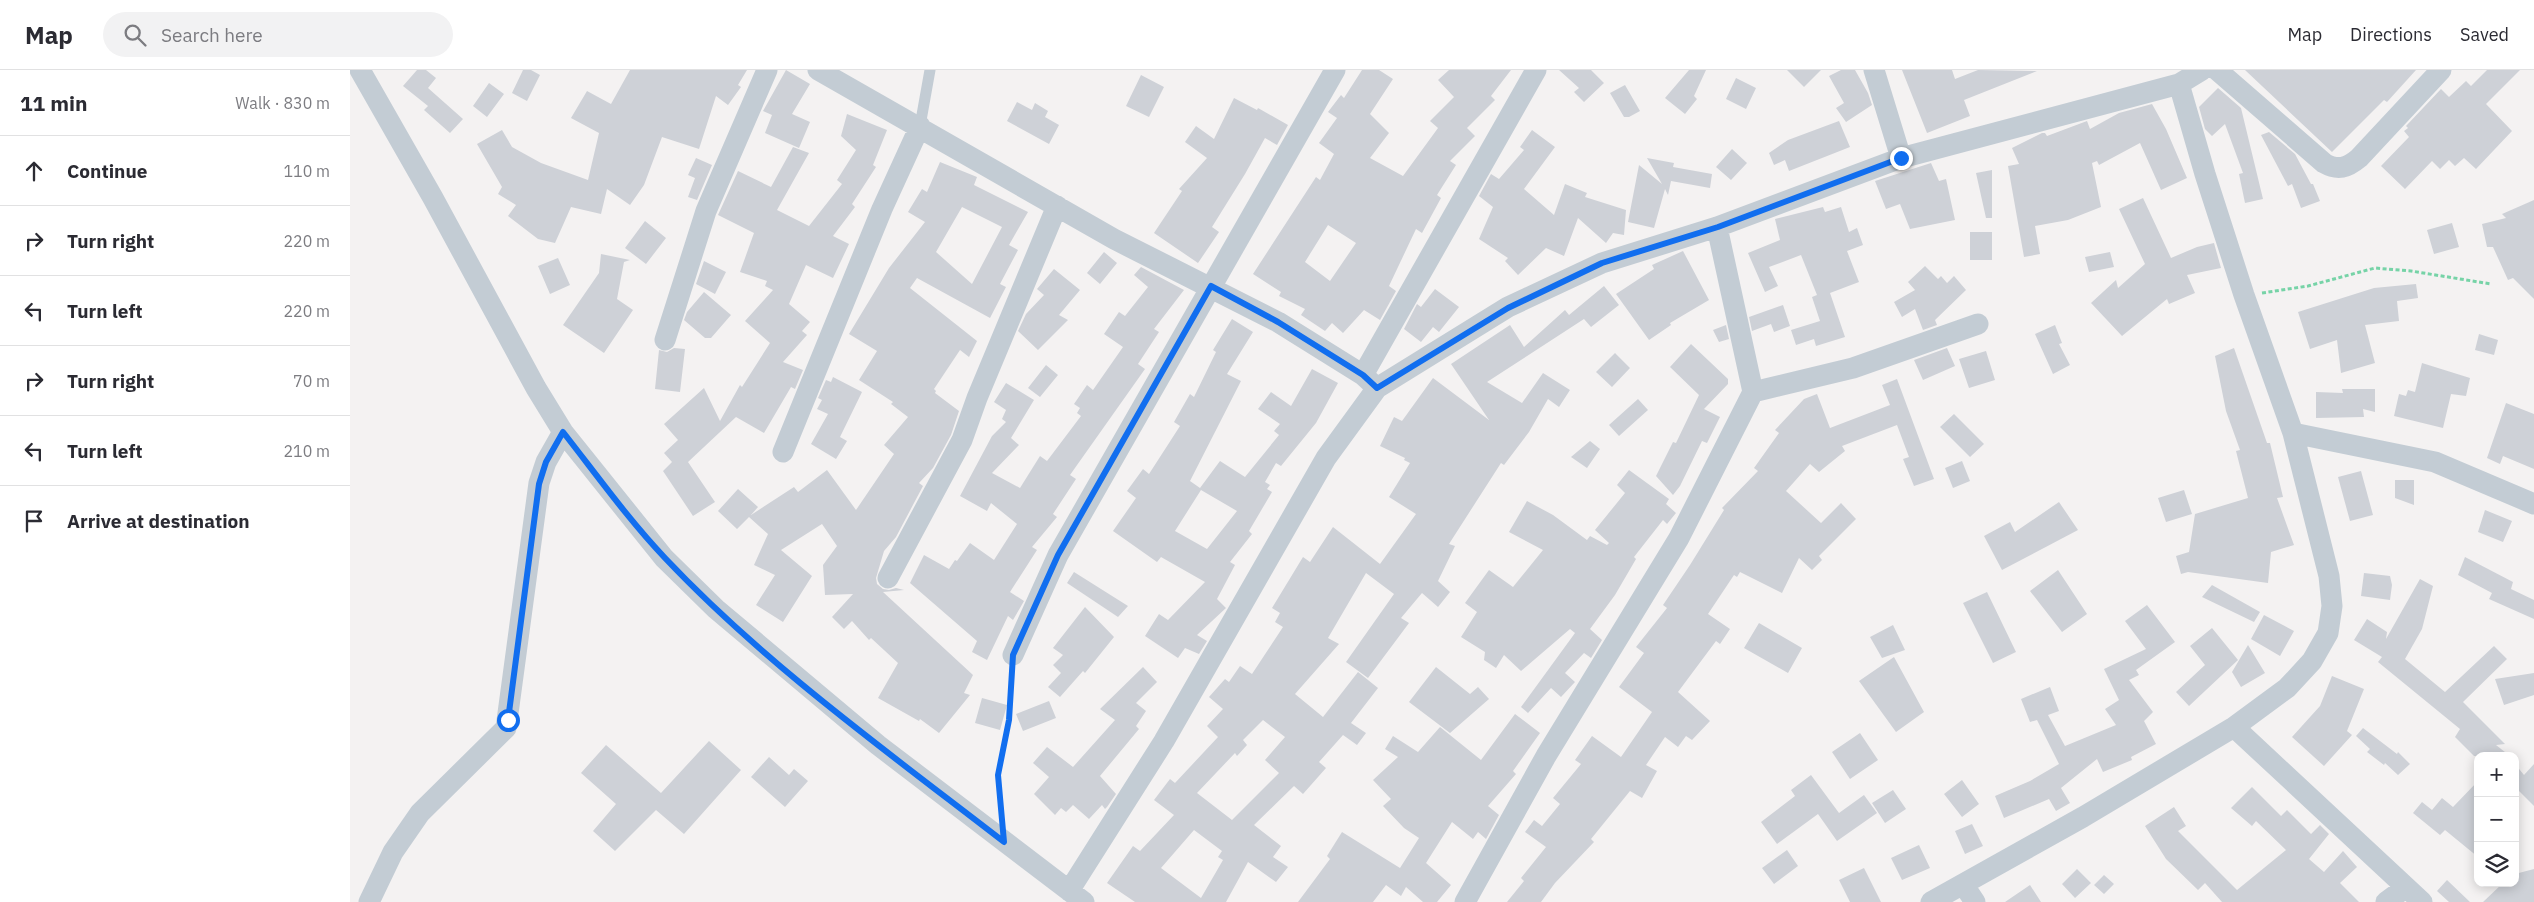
<!DOCTYPE html>
<html lang="en">
<head>
<meta charset="utf-8">
<style>
	:root { --surface:#fff; --page:#f2f2f3; --text:#2b2b33; --muted:#7c7c81; --line:#e1e1e2 }
	body { margin:0; font-family:"IBM Plex Sans",sans-serif; background:var(--page); color:var(--text) }
	.controls { position:absolute; right:15px; bottom:15px; display:grid; overflow:hidden; border-radius:10px; box-shadow:0 2px 12px #0003 }
	.controls button { width:45px; height:45px; display:grid; place-items:center; padding:0; border:0; border-bottom:1px solid var(--line); background:var(--surface); color:var(--text); font:25px sans-serif }
	.stop { position:absolute; width:15px; height:15px; margin:-11px; border:4px solid #116eef; border-radius:50%; background:#fff }
	.stop.end { background:#116eef; border-color:#fff; box-shadow:0 1px 5px #0008 }
	.list { margin:0; padding:0; list-style:none }
	h2 { display:flex; justify-content:space-between; align-items:center; height:65px; margin:0; padding:0 20px; font-size:21px }
	h2 small { font-size:16px; font-weight:400; color:var(--muted) }
	.list li { display:grid; grid-template-columns:32px 1fr auto; gap:15px; align-items:center; box-sizing:border-box; height:70px; padding:0 20px; border-top:1px solid var(--line) }
	.list b { display:block; font-size:19px; white-space:nowrap }
	.list em { font-size:16px; font-style:normal; color:var(--muted) }
	.icon { flex:none; width:28px; height:28px; fill:none; stroke:currentColor; stroke-width:2; stroke-linecap:round; stroke-linejoin:round }
	.map { position:relative; flex:none; width:2184px; height:832px; overflow:hidden }
	header { display:flex; align-items:center; gap:30px; box-sizing:border-box; height:70px; padding:0 25px; background:var(--surface); border-bottom:1px solid var(--line) }
	header strong { font-size:24px }
	nav { display:flex; gap:28px; margin-inline-start:auto; font-size:18px }
	.search { width:350px; height:45px; background:var(--page); display:flex; align-items:center; gap:12px; box-sizing:border-box; padding:0 18px; border-radius:28px; color:var(--muted); font-size:19px }
	main { display:flex }
	aside { flex:1; background:var(--surface) }
	.map>svg:first-child { display:block }
	.building { fill:#ced1d7; fill-rule:evenodd }
	.lines { fill:none; stroke-linecap:round; stroke-linejoin:round }
	.path { stroke:#76d3a7; stroke-width:3; stroke-dasharray:4 2.5; stroke-linecap:butt }
	.lane { stroke:#c3ccd4; stroke-width:11 }
	.street { stroke:#c3ccd4; stroke-width:21 }
	.route { stroke:#116eef; stroke-width:6 }
</style>
</head>
<body>
<header>
<strong>Map</strong>
<div class="search"><svg class="icon" aria-label="search" viewBox="0 0 24 24"><circle cx="10" cy="10" r="6"/><path d="M15 15l6 6"/></svg>Search here</div>
<nav><a>Map</a><a>Directions</a><a>Saved</a></nav>
</header>
<main>
<aside>
<h2>11 min<small>Walk · 830 m</small></h2>
<ul class="list">
<li><svg class="icon" aria-label="ahead" viewBox="0 0 24 24"><path d="M12 20V5M6 11l6-6 6 6"/></svg><div><b>Continue</b></div><em>110 m</em></li>
<li><svg class="icon" aria-label="right" viewBox="0 0 24 24"><path d="M7 20v-9h11M14 6l5 5-5 5"/></svg><div><b>Turn right</b></div><em>220 m</em></li>
<li><svg class="icon" aria-label="left" viewBox="0 0 24 24"><path d="M17 20v-9H6M10 6l-5 5 5 5"/></svg><div><b>Turn left</b></div><em>220 m</em></li>
<li><svg class="icon" aria-label="right" viewBox="0 0 24 24"><path d="M7 20v-9h11M14 6l5 5-5 5"/></svg><div><b>Turn right</b></div><em>70 m</em></li>
<li><svg class="icon" aria-label="left" viewBox="0 0 24 24"><path d="M17 20v-9H6M10 6l-5 5 5 5"/></svg><div><b>Turn left</b></div><em>210 m</em></li>
<li><svg class="icon" aria-label="arrive" viewBox="0 0 24 24"><path d="M6 21V4h12l-3 4 3 4H6"/></svg><div><b>Arrive at destination</b></div></li>
</ul>
</aside>
<div class="map">
<svg width="2184" height="832" viewBox="0 0 2184 832">
	<rect width="100%" height="100%" fill="#f4f2f2"/>
	<path class="building" d="M67 0H76L86 8 78 18 113 49 100 63 74 40 78 36 53 16Z
		M173 0H181L190 5 177 31 162 23Z
		M280 0H397L388 15 391 17 378 35 366 26 349 79 312 67 294 115 280 135 257 119 251 144 221 137 205 173 188 169 158 146 166 135 148 124 152 117 127 74 152 60 162 77 191 93 238 110 249 63 221 48 237 21 261 34Z
		M436 0 460 14 442 44 460 52 449 78 415 63 422 45 413 41Z
		M1012 0H1029L1043 9 1020 44 1039 63 1020 88 1053 106 1088 58 1080 51 1104 27 1088 10 1099 0H1161L1141 26 1145 30 1117 58 1125 66 1100 91 1106 95 1087 125 1091 128 1072 163 1066 159 1039 216 1046 221 1030 250 1014 240 993 263 982 253 975 261 951 245 955 239 929 226 931 222 903 204 966 107 970 110 984 84 969 73 987 48 978 42 991 25 994 28ZM978 155 1006 173 980 211 955 192Z
		M1209 0H1241L1254 13 1234 32 1224 22 1229 18Z
		M1339 0H1356L1344 26 1347 29 1335 44 1315 28Z
		M1437 0H1471L1454 17Z
		M1491 0H1505L1518 23 1522 35 1496 52 1486 38 1494 33 1479 6Z
		M1552 0H1602L1605 9 1628 0 1687 1 1614 30 1620 46 1577 63Z
		M1895 0H2066L2037 32 2034 30 1982 82Z
		M2137 0H2170L2136 34 2162 61 2126 99 2114 88 2105 96 2099 90 2090 99 2082 91 2055 119 2031 96 2059 67 2054 61 2058 58 2056 56 2091 19 2099 27 2116 11 2121 16Z
		M791 5 814 17 799 47 776 36Z
		M1386 8 1406 18 1396 39 1376 29Z
		M139 13 154 24 137 47 123 36Z
		M1275 15 1290 41 1279 47H1274L1260 23Z
		M1868 18 1891 38 1913 129 1895 133 1889 104 1893 103 1875 54 1862 66 1855 59 1849 37Z
		M884 28 907 40 908 38 938 55 927 75 915 68 895 104 862 157 869 162 848 193 804 163 832 121 829 119 857 88 835 72 846 56 864 69Z
		M667 32 682 40 685 33 698 41 695 47 709 55 699 74 657 51Z
		M1802 34 1816 59 1837 108 1811 120 1790 73 1749 95 1747 91 1742 93 1751 137 1718 150 1685 156 1690 184 1674 187 1658 96 1669 94 1662 78 1692 63H1695L1697 66 1737 51 1740 59 1769 43Z
		M497 44 537 60 523 95 526 97 502 134 505 137 483 166 499 174 483 208 456 195 439 234 460 252 452 261 457 265 433 292 453 300 445 319 441 317 414 363 386 347 338 392 365 432 343 446 313 401 322 392 314 383 328 370 314 354 354 318 370 351 390 315 392 317 420 273 395 251 423 220 415 216 417 211 390 202 404 163 368 145 388 101 421 117 443 77 459 83 427 140 459 156 492 114 487 110 506 80 491 66Z
		M1489 51 1500 77 1439 101 1435 90 1424 95 1419 83 1438 70Z
		M1182 60 1205 77 1174 119 1204 145 1215 114 1237 123 1235 127 1276 140 1274 165 1263 163 1256 173 1228 148 1214 186 1196 178 1168 205 1155 191 1158 188 1129 169 1143 137 1129 126 1141 104 1149 109 1174 80 1170 77Z
		M1919 62 1945 84 1961 114H1963L1970 131 1951 138 1942 114 1938 116 1911 65Z
		M1382 79 1397 93 1381 110 1366 97Z
		M346 88 362 95 347 130 338 127 345 108 338 105Z
		M1297 88 1324 93 1323 97 1362 104 1360 118 1321 111 1318 125 1315 119 1304 158 1278 152 1289 95 1312 114Z
		M590 92 627 107 624 115 678 142 659 175 668 180 650 214 656 217 640 248 567 208 560 218 627 271 619 287 610 280 584 319 586 321 585 323 609 341 601 365 583 398 569 413 573 416 546 467 534 481 526 508 527 514 533 519 539 520 546 518 554 520 533 522 623 605 614 623 620 625 589 663 570 649 569 651 528 628 548 593 521 568 519 570 502 551 494 559 482 547 503 524 475 525 473 495 487 476 472 454 431 480 462 506 433 552 406 535 425 505 404 495 418 464 399 447 387 459 368 441 388 419 408 437 401 445 444 417 448 422 477 400 506 440 544 384 534 375 558 347 541 334 543 332 509 310 527 281 499 264 539 198 575 152 558 142 572 119 577 122ZM612 137 652 157 622 214 586 182Z
		M1581 93 1589 111 1596 109 1605 150 1560 159 1550 134 1536 139 1525 111Z
		M1642 100V148H1636L1626 103Z
		M1793 128 1821 188 1847 177 1864 173 1871 198 1837 205 1845 223 1819 234 1817 229 1772 266 1741 233 1766 210 1768 218 1795 194 1769 139Z
		M2184 130V229L2163 208 2158 210 2143 177H2137L2132 154 2156 148 2152 144Z
		M1473 137 1475 142 1491 137 1499 162 1507 158 1513 175 1497 181 1509 212 1480 223 1495 267 1466 276 1464 269 1446 275 1441 260 1470 251 1462 227 1467 225 1451 185 1419 197 1428 216 1415 222 1398 183 1430 170 1425 149Z
		M295 151 316 168 296 194 275 178Z
		M2102 153 2109 177 2084 184 2077 160Z
		M1620 162H1642V190H1620Z
		M1333 181 1359 230 1320 253 1321 255 1299 270 1266 224 1304 199 1302 195Z
		M754 182 767 193 750 214 737 203Z
		M1760 182 1764 197 1739 202 1735 187Z
		M251 184 280 190 274 192 267 229 283 240 254 283 213 255 249 203Z
		M208 188 220 215 200 224 188 196Z
		M354 191 376 202 365 224 346 214Z
		M1575 196 1588 209 1591 206 1597 213 1604 206 1616 220 1585 250 1587 255 1573 260 1565 239 1552 247 1544 232 1565 220 1558 212Z
		M791 197 834 220 804 259 809 262 788 294 795 299 720 405 726 409 703 444 707 447 682 477 687 480 660 522 674 531 670 538 663 550 658 546 637 590 622 582 627 571 560 513 574 485 599 499 605 490 607 491 620 473 644 490 667 454 641 433 637 441 610 426 642 366 656 352 652 349 656 340 644 332 656 313 684 330 661 368 669 375 642 403 670 418 690 386 697 391 731 346 727 343 730 338 724 334 737 315 743 320 773 277 754 264 769 242 775 246 798 217 784 205Z
		M704 199 730 220 709 245 718 250 688 280 668 261 676 244 694 225 687 219Z
		M2066 214 2068 228 2047 231 2049 251 2015 255 2025 293 1991 303 1987 270 1960 279 1948 242 2024 218Z
		M1254 216 1269 235 1241 257 1234 249 1137 312 1172 333 1193 303 1220 320 1209 337 1198 329 1179 362 1154 395 1151 393 1099 474 1105 476 1088 511 1100 522 1088 537 1072 523 1051 548 1059 553 1018 608 996 592 1044 524 1016 503 978 568 989 574 945 624 973 647 1008 602 1028 618 1001 653 1016 663 1007 675 993 665 969 692 976 698 953 724 944 716 904 755 931 776 923 787 938 797 926 812 898 792 876 832H785L757 813 783 776 790 781 824 745 804 730 820 709 825 713 868 667 857 656 873 639 859 627 875 609 879 612 890 596 902 604 933 557 925 552 930 543 922 538 953 487 960 492 983 457 1030 494 1066 444 1039 427 1060 393 1054 390 1055 388 1030 376 1044 347 1052 351 1083 308 1139 350 1101 294 1160 255 1174 277 1215 240 1219 245ZM913 650 935 667 915 690 929 703 882 750 847 723 885 683 887 686 897 675 893 670ZM844 760 872 781 868 787 873 790 851 828 811 798Z
		M1085 219 1109 237 1089 262 1083 257 1071 272 1054 259 1067 234 1071 237Z
		M354 222 381 245 361 268H355L334 250 337 242Z
		M1433 235 1440 256 1424 262 1421 254 1402 261 1399 247Z
		M882 249 903 262 877 304 891 311 840 411 850 418 870 391 895 407 929 365 924 361 930 354 908 339 921 322 941 336 962 299 988 313 966 353 931 396 926 393 915 412 920 415 917 419 922 422 899 461 902 464 880 492 885 495 867 529 876 538 847 565 857 571 849 584 835 578 828 588 795 566 809 544 818 550 855 512 811 487 807 492 763 461 786 428 777 421 793 399 799 404 830 356 824 352 840 324 844 327 866 282 863 280ZM851 420 887 441 857 479 825 461Z
		M1376 255 1379 269 1369 272 1363 260Z
		M1705 255 1712 273 1709 274 1720 295 1703 304 1685 264Z
		M2129 264 2148 270 2144 285 2125 280Z
		M1341 274 1378 309V314L1354 339 1370 347 1357 373 1352 371 1330 416 1323 425 1306 406 1323 372 1326 373 1349 325 1320 297Z
		M324 278 335 279 330 322 305 319 309 280 317 282Z
		M1597 278 1605 296 1573 310 1564 290Z
		M1884 278 1917 373H1920L1933 427 1927 428 1944 475 1921 482 1918 513 1838 502 1831 504 1826 486 1839 482 1845 444 1898 428 1886 381 1890 380 1876 341 1865 286Z
		M1636 281 1645 310 1619 318 1609 289Z
		M1265 283 1280 298 1262 317 1246 302Z
		M2072 293 2120 308 2116 326 2101 324 2093 358 2044 346 2049 324 2056 326 2058 320 2065 322Z
		M696 295 708 305 690 327 678 318Z
		M483 307 512 322 490 367 497 371 486 389 461 374 478 344 467 339 472 330 468 328 476 310 481 312Z
		M1547 309 1584 409 1564 416 1553 389 1559 387 1547 355 1492 376 1495 381 1469 402 1460 394 1436 421 1471 453 1491 433 1506 449 1469 486 1472 490 1462 500 1449 488 1432 523 1390 502 1387 507 1384 505 1358 544 1380 559 1370 574 1366 571 1328 622 1360 651 1342 670 1336 666 1328 677 1315 667 1296 695 1307 701 1292 728 1280 721 1241 769 1244 772 1205 813 1191 832H1157L1174 811 1171 808 1196 777 1175 762 1184 750 1192 756 1210 734 1203 728 1231 694 1225 690 1242 666 1271 687 1302 642 1269 617 1294 583 1286 577 1317 538 1313 535 1340 495 1374 440 1372 438 1408 401 1404 398 1429 363 1425 360 1454 329 1467 324 1480 358 1540 335 1532 315Z
		M1992 319H2025V342L2013 339 2014 347 1966 348V322L1993 323Z
		M1288 329 1298 340 1269 366 1259 355Z
		M2156 333 2184 344V399L2153 386 2150 394 2137 388Z
		M1604 344 1634 374 1620 387 1590 357Z
		M1240 371 1250 379 1237 398 1221 387Z
		M1612 391 1620 411 1603 418 1595 398Z
		M1279 400 1319 429 1316 434 1326 443 1317 454 1313 450 1284 487 1286 489 1265 525 1240 559 1252 570 1241 588 1234 583 1215 603 1225 612 1211 627 1201 618 1178 643 1171 637 1225 563 1220 559 1171 601 1154 585 1146 598 1134 590 1135 582 1111 567 1127 542 1115 533 1139 500 1163 517 1193 480 1159 462 1177 431 1203 445 1237 470 1240 466 1257 475 1259 473 1245 460 1275 423 1267 415Z
		M2011 401 2023 445 2000 451 1988 407Z
		M2045 410H2064V435L2045 428Z
		M1834 420 1842 444 1816 452 1808 428Z
		M1709 432 1728 460 1652 500 1634 466 1660 452 1665 462Z
		M2135 440 2162 451 2153 472 2128 462Z
		M2115 487 2163 512 2161 519 2184 530V549L2139 529 2142 523 2108 505Z
		M1708 500 1737 544 1712 562 1680 521Z
		M724 502 778 536 768 547 717 513Z
		M2014 503 2040 506 2042 515 2040 530 2011 526Z
		M2070 509 2083 516 2072 559 2055 589 2095 622 2144 576 2157 589 2113 632 2155 674 2146 675 2160 686H2124L2105 667 2110 659 2028 592 2032 587 2004 570 2017 549 2037 562 2036 569Z
		M1862 515 1910 542 1904 552 1852 527Z
		M1637 522 1666 582 1643 593 1613 533Z
		M1797 535 1825 572 1786 600 1789 605 1779 610 1803 642 1794 651 1806 674 1781 687 1782 690 1753 702 1747 689 1711 718 1720 733 1706 741 1699 729 1654 748 1645 726 1680 711 1709 694 1687 650 1680 652 1671 629 1700 617 1709 641 1698 645 1715 676 1766 655 1755 639 1769 630 1754 599 1796 579 1775 551Z
		M735 537 764 567 735 603 733 601 710 627 698 617 711 603 703 595 713 585 703 578Z
		M1914 545 1944 561 1930 586 1901 569Z
		M1409 553 1452 578 1438 603 1394 578Z
		M1543 555 1555 580 1532 588 1520 567Z
		M1862 558 1888 590 1839 636 1826 622 1855 595 1840 576Z
		M1898 575 1915 603 1891 617 1882 602Z
		M1544 587 1574 642 1546 662 1509 611Z
		M793 597 807 612 786 633 796 641 786 656 789 659 750 706 766 724 757 737 755 739 752 735 739 749 723 735 716 742 711 738 705 745 684 724 699 707 683 693 697 677 723 697 765 650 750 639Z
		M1086 597 1120 624 1128 617 1139 629 1100 663 1059 632Z
		M2184 603V625L2154 635 2145 609Z
		M1982 606 2014 619 1997 661 2002 665 1974 696 1942 667 1970 636Z
		M632 628 657 635 650 660 625 653Z
		M699 631 706 648 673 661 666 644Z
		M1165 644 1190 663 1163 701 1166 704 1138 736 1149 745 1136 769 1128 762 1123 769 1102 752 1076 793 1101 815 1087 832H1073L1056 817 1051 826 1036 815 1023 832H948L980 789 977 786 992 762 1050 798 1069 768 1054 758 1033 736 1041 729 1023 710 1048 687 1035 679 1043 666 1068 682 1090 657 1131 690Z
		M2013 658 2047 684 2048 682 2060 694 2048 705 2035 693 2034 695 2017 682 2020 679 2006 666Z
		M1510 663 1528 690 1500 709 1482 682Z
		M359 671 391 700 334 764 306 740 265 781 243 761 266 734 231 703 256 675 311 723Z
		M419 687 439 705 444 699 458 711 435 737 401 707Z
		M2165 694 2174 705 2184 694V736L2165 717Z
		M1461 705 1489 743 1514 725 1527 743 1487 771 1468 744 1427 774 1411 752 1445 726 1441 720Z
		M1612 710 1629 734 1612 747 1594 724Z
		M2128 711V787L2095 760 2090 765 2063 743 2072 732 2082 740 2092 728 2103 737Z
		M1902 717 1931 746 1937 740 1961 764 1970 755 1979 764 1959 789 1974 802 1993 781 2007 797 1990 813 2009 832H1872L1855 813 1848 820 1816 789 1795 756 1824 737 1836 756 1828 761 1887 820 1936 780 1906 751 1902 756 1881 738Z
		M1543 720 1556 739 1535 753 1522 733Z
		M1622 754 1633 776 1615 784 1605 761Z
		M1569 775 1580 798 1552 810 1541 788Z
		M1437 780 1448 796 1424 814 1412 798Z
		M1514 798 1531 832H1500L1489 810Z
		M1727 799 1741 813 1725 828 1712 814Z
		M2184 799V832H2133L2153 813H2165V804Z
		M1754 805 1764 814 1754 824 1744 815Z
		M2097 810 2120 832H2099L2087 821Z
		M1680 815 1691 832H1655Z"/>
	<g class="lines">
		<path class="path" d="M1912 223 1958 216 2025 198 2061 201 2141 214
			M652 746 648 705 659 650 662 603"/>
		<path class="lane" d="M570 56 580 0"/>
		<path class="street" d="M10 0 83 128 186 318 213 362 314 488 366 539 528 675 734 832
			M468 0 764 169 928 252 1013 305 1027 318
			M1524 0 1551 88
			M1867 0 1974 93C1988 101 1997 98 2009 88L2091 0
			M315 270 356 141 417 0
			M1013 305 1186 0
			M1403 322 1503 298 1628 254
			M1943 363 2085 392 2184 434
			M433 382 532 139 570 56
			M538 508 612 370 627 328 707 136
			M663 585 708 485 985 0
			M1884 657 2072 832
			M1613 814 1625 832
			M719 821 814 671 976 388 1027 318 1158 237 1252 193 1367 157 1551 88 1829 14 1852 0
			M19 832 43 782 70 743 156 658 189 413 196 392 213 362
			M1115 832 1196 686 1329 468 1403 322 1367 157
			M1581 832 1733 747 1884 657 1937 618 1962 591 1978 563 1982 536 1979 506 1943 363 1894 225 1855 104 1829 14
			M2036 832 2055 818"/>
	</g>
	<g class="lines">
		<path class="route" d="M158 650 189 414 196 392 213 362C246 404 278 449 315 488 415 594 539 683 654 772L648 705 659 650 663 585 708 485 861 216 928 252 1013 305 1027 318 1158 238 1252 193 1368 157 1551 88"/>
	</g>
</svg>
<div class="controls">
<button>+</button>
<button>−</button>
<button><svg class="icon" aria-label="layers" viewBox="0 0 24 24"><path d="M12 4l9 5-9 5-9-5zM3 14l9 5 9-5"/></svg></button>
</div>
<div class="stop" style="left:158px;top:650px"></div>
<div class="stop end" style="left:1551px;top:88px"></div>
</div>
</main>
</body>
</html>
